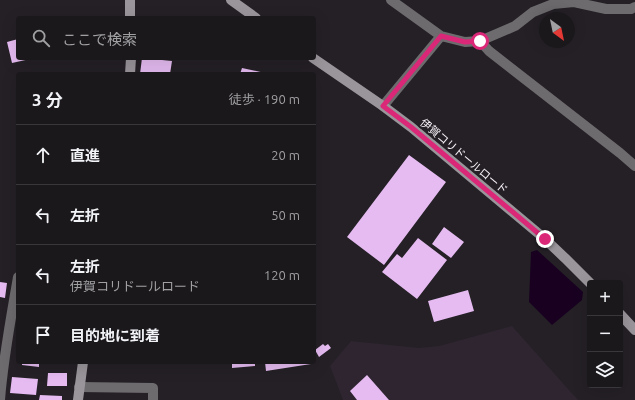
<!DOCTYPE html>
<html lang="ja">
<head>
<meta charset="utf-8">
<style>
	:root { --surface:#1b181c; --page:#282529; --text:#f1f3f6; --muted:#a0a0a3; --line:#39373b }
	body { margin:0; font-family:Ubuntu,"Noto Sans JP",sans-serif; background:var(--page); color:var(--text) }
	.controls { position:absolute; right:12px; bottom:12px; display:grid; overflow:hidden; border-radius:4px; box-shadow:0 4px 16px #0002 }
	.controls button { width:36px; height:36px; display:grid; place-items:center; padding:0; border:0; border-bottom:1px solid var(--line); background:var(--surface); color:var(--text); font:20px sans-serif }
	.compass { position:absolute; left:539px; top:12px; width:36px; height:36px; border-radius:50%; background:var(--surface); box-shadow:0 4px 16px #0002; rotate:147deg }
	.stop { position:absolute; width:12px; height:12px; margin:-9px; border:3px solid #db2777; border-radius:50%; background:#fff }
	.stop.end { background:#db2777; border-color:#fff; box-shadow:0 1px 4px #0008 }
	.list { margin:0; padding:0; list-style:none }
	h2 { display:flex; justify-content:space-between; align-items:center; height:52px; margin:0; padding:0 16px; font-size:17px }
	h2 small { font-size:13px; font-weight:400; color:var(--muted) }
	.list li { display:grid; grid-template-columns:26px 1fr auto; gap:12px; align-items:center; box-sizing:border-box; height:60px; padding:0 16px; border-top:1px solid var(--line) }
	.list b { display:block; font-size:15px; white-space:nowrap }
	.list p { margin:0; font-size:13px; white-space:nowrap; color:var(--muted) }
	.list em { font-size:13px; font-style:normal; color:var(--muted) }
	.icon { flex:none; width:22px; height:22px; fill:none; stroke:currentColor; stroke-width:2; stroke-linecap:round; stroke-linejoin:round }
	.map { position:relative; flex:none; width:635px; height:400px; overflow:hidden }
	.search { position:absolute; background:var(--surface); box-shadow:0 4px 16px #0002; left:16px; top:16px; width:300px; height:44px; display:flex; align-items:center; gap:10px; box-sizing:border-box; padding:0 14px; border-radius:4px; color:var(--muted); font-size:15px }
	.panel { position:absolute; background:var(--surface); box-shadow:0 4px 16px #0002; left:16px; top:72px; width:300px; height:292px; border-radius:4px }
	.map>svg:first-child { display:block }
	.built { fill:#2e2530 }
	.water { fill:#190021 }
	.building { fill:#e5bbf1 }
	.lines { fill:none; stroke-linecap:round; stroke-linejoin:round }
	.street { stroke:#6e6b6e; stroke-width:10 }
	.secondary { stroke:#99959a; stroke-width:10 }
	.route { stroke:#db2777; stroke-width:5 }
	.labels { text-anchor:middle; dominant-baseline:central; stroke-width:4; stroke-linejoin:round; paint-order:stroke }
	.street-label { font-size:11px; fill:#f5f1f6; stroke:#242026 }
</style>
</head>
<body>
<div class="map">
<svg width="635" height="400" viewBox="0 0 635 400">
	<rect width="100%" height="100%" fill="#242026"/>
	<path class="built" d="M512 326 578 400H343L330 366 351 341 419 348 439 346Z"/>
	<path class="water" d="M537 250 583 292 582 300 552 325 529 302 531 252Z"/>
	<path class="building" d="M18 39V58L30 59 12 63 7 42Z
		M142 58 172 61 170 74H140Z
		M242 68 265 73V74H240Z
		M409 155 446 182 384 265 347 237Z
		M444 227 464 242 451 258 432 244Z
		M418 238 447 260 417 299 382 272 397 254 402 258Z
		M0 282 7 283 5 298 0 297Z
		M468 290 474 311 434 322 428 301Z
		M323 344 325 346 328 344 331 348 319 357 315 350Z
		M22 362H39V367L22 365Z
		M230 362H255V366L232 368V364H230Z
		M265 362H310L311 364 266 371Z
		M48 373H67V386H47Z
		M367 375 389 400H357L350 391Z
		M12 377 38 379 36 395 10 393Z
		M40 395 62 396V400H39Z"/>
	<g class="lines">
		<path class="street" d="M391 0 441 36 465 42 480 41 515 26 533 12 553 4 574 2 606 9H631L635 7
			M480 41 489 51 620 153 635 166
			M383 106 441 36
			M79 387 153 388V400
			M0 400C3 359 11 318 18 277"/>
		<path class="secondary" d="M130 0V18
			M231 0 256 18
			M313 58 383 106 411 127 545 239 565 258 590 283
			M130 74 131 58
			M620 314 635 330
			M78 400 83 362"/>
	</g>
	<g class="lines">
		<path class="route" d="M480 41 465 42 441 36 383 106 411 127 545 239"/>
	</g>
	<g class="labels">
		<g class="street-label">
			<text transform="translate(464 156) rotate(40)">伊賀コリドールロード</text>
		</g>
	</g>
</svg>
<div class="controls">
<button>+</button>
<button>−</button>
<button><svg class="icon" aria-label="layers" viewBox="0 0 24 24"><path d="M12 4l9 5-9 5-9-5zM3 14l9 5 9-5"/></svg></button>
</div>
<svg class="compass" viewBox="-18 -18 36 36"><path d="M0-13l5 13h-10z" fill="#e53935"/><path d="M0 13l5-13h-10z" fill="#a0a0a3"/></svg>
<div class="stop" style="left:480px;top:41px"></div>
<div class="stop end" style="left:545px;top:239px"></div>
<div class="search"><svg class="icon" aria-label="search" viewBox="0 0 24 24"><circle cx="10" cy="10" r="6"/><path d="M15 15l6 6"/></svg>ここで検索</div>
<section class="panel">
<h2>3 分<small>徒歩 · 190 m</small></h2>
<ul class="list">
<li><svg class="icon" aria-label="ahead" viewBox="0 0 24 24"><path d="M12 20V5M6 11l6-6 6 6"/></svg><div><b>直進</b></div><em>20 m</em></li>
<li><svg class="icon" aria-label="left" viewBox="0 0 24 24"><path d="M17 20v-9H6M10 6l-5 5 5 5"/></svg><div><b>左折</b></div><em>50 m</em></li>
<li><svg class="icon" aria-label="left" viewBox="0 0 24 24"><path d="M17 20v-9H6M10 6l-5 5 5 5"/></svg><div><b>左折</b><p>伊賀コリドールロード</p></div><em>120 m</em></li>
<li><svg class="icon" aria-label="arrive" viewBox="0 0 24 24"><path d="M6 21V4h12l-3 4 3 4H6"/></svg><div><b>目的地に到着</b></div></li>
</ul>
</section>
</div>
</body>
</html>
